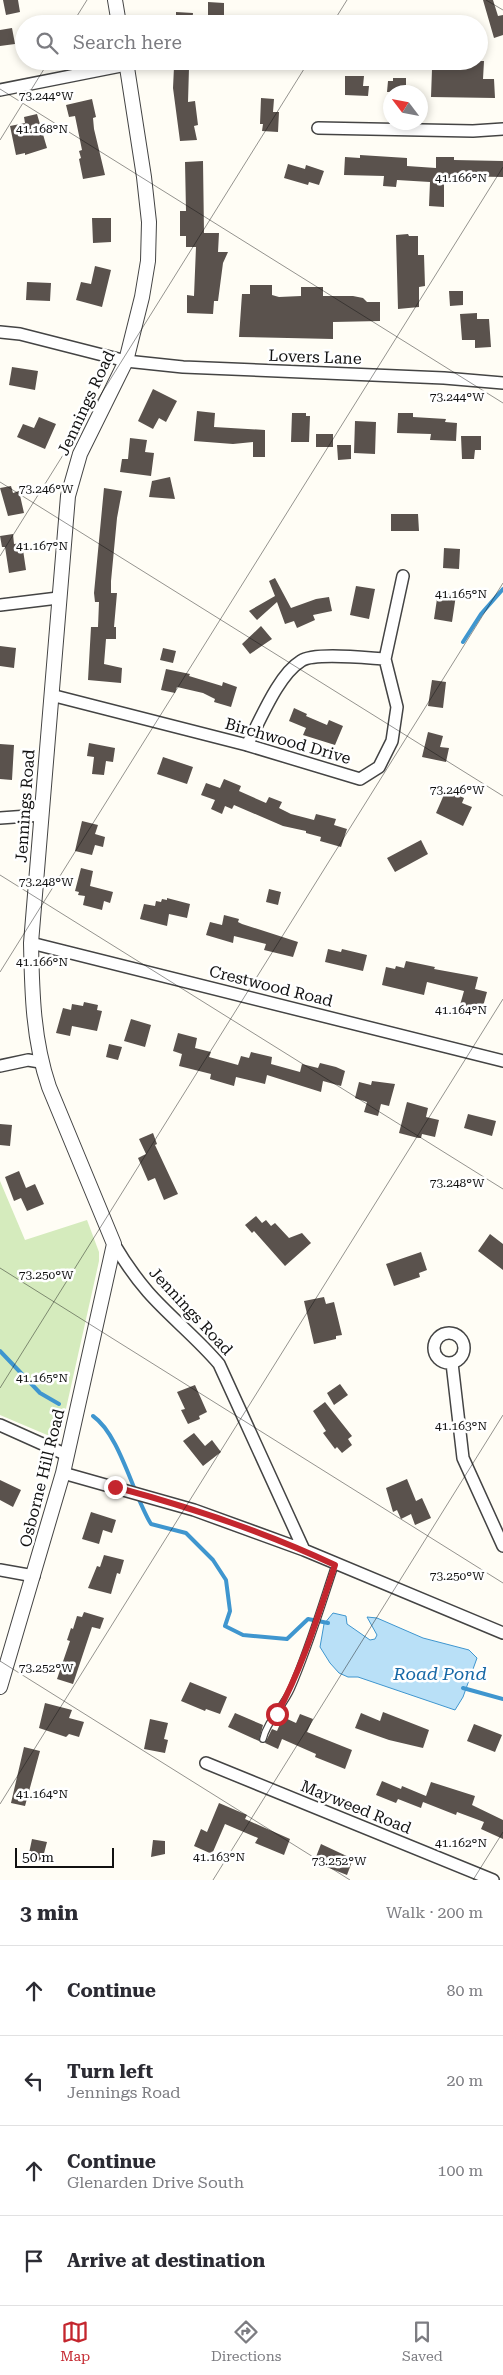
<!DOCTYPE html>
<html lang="en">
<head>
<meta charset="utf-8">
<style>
	:root { --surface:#fff; --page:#f7f7f7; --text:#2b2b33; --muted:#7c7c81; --line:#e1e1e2; --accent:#c4262e }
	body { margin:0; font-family:"Roboto Serif",serif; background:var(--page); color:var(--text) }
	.compass { position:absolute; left:383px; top:85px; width:45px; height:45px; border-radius:50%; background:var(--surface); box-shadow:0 2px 8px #0003; rotate:302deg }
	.scale { position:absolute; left:15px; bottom:12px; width:99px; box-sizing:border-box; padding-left:5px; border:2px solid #111; border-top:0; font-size:14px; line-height:18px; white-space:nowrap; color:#111; -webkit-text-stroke:4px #fff; paint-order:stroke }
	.stop { position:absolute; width:15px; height:15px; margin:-11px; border:4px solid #c4262e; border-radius:50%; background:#fff }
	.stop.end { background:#c4262e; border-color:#fff; box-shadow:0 1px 5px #0008 }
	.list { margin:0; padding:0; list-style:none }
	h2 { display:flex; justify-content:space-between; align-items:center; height:65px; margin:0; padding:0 20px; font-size:21px }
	h2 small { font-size:16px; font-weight:400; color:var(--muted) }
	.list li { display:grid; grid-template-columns:32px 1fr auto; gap:15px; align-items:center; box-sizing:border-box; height:90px; padding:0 20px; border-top:1px solid var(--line) }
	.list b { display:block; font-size:19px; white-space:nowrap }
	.list p { margin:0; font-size:16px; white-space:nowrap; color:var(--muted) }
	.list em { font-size:16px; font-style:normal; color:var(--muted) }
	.icon { flex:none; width:28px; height:28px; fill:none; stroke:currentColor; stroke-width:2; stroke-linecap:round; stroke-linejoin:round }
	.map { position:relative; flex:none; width:503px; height:1880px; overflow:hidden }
	.search { position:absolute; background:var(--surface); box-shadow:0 2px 8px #0003; left:15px; right:15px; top:15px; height:55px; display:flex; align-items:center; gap:12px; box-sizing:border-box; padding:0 18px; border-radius:28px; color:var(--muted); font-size:19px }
	.sheet { height:425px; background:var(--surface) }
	nav { display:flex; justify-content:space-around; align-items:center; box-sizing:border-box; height:70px; border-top:1px solid var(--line); background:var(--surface); font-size:14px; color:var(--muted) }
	nav a { display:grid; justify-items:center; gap:2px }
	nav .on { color:var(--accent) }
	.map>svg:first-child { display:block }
	.green { fill:#d5ebbd }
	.water { fill:#b9e0f7; stroke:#3f96cf }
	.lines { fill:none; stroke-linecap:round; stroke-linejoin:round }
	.stream { stroke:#3f96cf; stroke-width:4 }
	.building { fill:#5a524d }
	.service-casing { stroke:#444; stroke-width:8 }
	.minor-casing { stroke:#444; stroke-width:14 }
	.tertiary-casing { stroke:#444; stroke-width:16 }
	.service { stroke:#fff; stroke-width:5.5 }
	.minor { stroke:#fff; stroke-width:11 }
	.tertiary { stroke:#fff; stroke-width:14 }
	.route { stroke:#c4262e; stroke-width:6 }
	.ticks { fill:none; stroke:#111; stroke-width:1; stroke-opacity:0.45 }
	.labels { text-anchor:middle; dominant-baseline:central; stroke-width:5; stroke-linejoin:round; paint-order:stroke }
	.street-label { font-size:16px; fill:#111; stroke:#fff }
	.water-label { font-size:18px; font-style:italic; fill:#1768a6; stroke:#fff }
	.ticks-label { font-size:12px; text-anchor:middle; fill:#111; stroke:#fff; stroke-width:5; stroke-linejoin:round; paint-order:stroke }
</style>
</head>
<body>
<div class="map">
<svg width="503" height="1880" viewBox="0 0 503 1880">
	<rect width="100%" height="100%" fill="#fffdf5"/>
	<path class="green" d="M0 1181 25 1240 87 1220 99 1252V1261L59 1440 0 1415Z"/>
	<path class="water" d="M333 1613 346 1616 347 1624 370 1640 375 1639 377 1635 367 1617 377 1618 423 1638 469 1650 477 1658 463 1697 455 1710 358 1677H348L339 1673 330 1663 320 1647 324 1624Z"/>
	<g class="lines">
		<path class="stream" d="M463 642 481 614 503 589
			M0 1351 40 1393 59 1404
			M93 1416C120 1435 133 1495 151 1524L186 1533 213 1560 226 1580 230 1611 225 1626 243 1635 287 1639 308 1619 328 1623
			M463 1688 503 1699"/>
	</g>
	<path class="building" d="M3 0H18L20 12 6 15Z
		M483 0H493L498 16 503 15V35L494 38Z
		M208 2 224 3V17L208 16Z
		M176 12 193 13 192 24H176Z
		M12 28 15 44 0 46V30Z
		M459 61H484L483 79H494L495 98 431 97 432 69 458 70Z
		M174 67 189 68 188 102 195 101 198 125 194 126 197 140 180 141 173 88Z
		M345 76H364L363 86H369L368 96 345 95Z
		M393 78H406V92H387L388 81H393Z
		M261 98 274 99 273 112H279L278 132 262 131 263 124H260Z
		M92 99 96 117 93 118 94 129 105 175 83 179 79 159 81 158 79 151 82 150 75 116 69 117 66 105Z
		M37 114 47 148 25 155V153L16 155 10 126 25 123 24 117Z
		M360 155 407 158V166L436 168V157H454V160L503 161V177L450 176V180H444V207L429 206 430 182 397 180 396 187 383 186 384 176 344 175 345 157 360 158Z
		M203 161 204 233H219L218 252H228L223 263 218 301H214L213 314 187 313V295L194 296 196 247H186V236H180V211H186L185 162Z
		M288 164 305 169 306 165 324 171 319 185 309 182 308 185 284 178Z
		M92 218H111V242L93 243Z
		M408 234 409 236H418V255H424L425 286 419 287V307L398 309 396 235Z
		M95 266 111 270 102 307 76 300 81 282 91 284Z
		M27 282 51 283 50 301 26 300Z
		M250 285H272V295L279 297 301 296V287H323V296H353L363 298 367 302H380V321L333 322V339L239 337 242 294H250Z
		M449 291H463V305L450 306Z
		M477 313V319H489L491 347 475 348V340H462L460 314Z
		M12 367 38 371 35 390 9 385Z
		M153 389 177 401 166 422 159 418 153 429 138 421Z
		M197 411 215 413 214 427 265 430V457H253V442L233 444 194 441Z
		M292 413H306V416H310L309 442H291Z
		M398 413H413V417L446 419 445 422 457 423 456 441 430 440 431 434 397 433Z
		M39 417 56 424 45 449 17 437 23 424 34 428Z
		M355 421 376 422 375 454 354 453Z
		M316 434H333V447H316Z
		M461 436H481V450H475L474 459H462Z
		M130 438 147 440 145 452 154 453 151 476 120 472 122 459H128Z
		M337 445H351V459L338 460Z
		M170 477 175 499 149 497 152 481Z
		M11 486 13 493 19 491 24 513 8 516 0 488Z
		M104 488 122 491 117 518 111 581V593H117L114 627H116V639H106L104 664 122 668 121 683 88 680 91 627H98L99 602H95L94 593Z
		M391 514H418L419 531H391Z
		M13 534 14 544 22 543 26 570 9 573 5 547H2L0 536Z
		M444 548 460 549 459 569 443 568Z
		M275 578 291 608 316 599 329 597 332 611 313 615 315 620 297 628 294 621 285 624 277 602 257 620 249 611 275 596 269 581Z
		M356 586 375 589 369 619 350 615Z
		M438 592 456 595 452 622 434 619Z
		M261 626 272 639 250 654 242 644Z
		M0 646 16 648 14 668 0 666Z
		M163 648 176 651 173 663 160 660Z
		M166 669 190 674 189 676 222 686 223 682 237 687 231 707 214 702 215 699 203 693 177 687 175 693 161 690Z
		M432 680 446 682 443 708 428 706Z
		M294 708 307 714 306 716 327 725 329 720 343 726 335 745 303 735 306 728 289 721Z
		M428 732 443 736 440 747 449 748 446 762 422 757Z
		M89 743 115 748 113 762 106 761 104 775 92 774 94 757 87 756Z
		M0 744 14 745 12 780 0 779Z
		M163 757 193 767 187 784 157 774Z
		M224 779 241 786 239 791 266 803 269 797 282 802 279 808 291 814 314 820 316 814 336 819 334 825 347 829 341 847 320 841 321 837 306 833V831L283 826 234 805 232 809 225 806 222 814 211 809 215 800 201 795 206 783 220 788Z
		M446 790 464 798 462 803 472 807 463 826 436 813Z
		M82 821 98 825 95 834 105 837 103 847 95 845 92 855 75 851Z
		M421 840 428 854 395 872 387 858Z
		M81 868 93 871 90 886 113 892 110 903 104 901 102 910 83 905 85 896 78 895 79 892 75 891Z
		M269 889 281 892 278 905 266 902Z
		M167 898 190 904 187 918 169 914 167 926 140 919 144 904 155 906 156 901 161 902 162 899 167 900Z
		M224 915 239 919 238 922 242 924 298 942 293 957 264 950 266 944 234 936 233 943 206 935 210 922 222 925Z
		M328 949 341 952 342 949 367 955 363 971 325 962Z
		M406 961 435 967 434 969 478 977 475 989 487 992 482 1010 460 1005 464 991 427 982 424 995 382 985 386 967 395 969 396 966 404 968Z
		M84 1002 98 1005 97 1010 102 1011 97 1031 72 1026 70 1036 56 1033 63 1008 71 1010 72 1004 83 1006Z
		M131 1019 151 1025 145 1047 124 1041Z
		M178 1033 197 1038 195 1048 211 1052 209 1057 238 1065 241 1056 249 1058 251 1052 272 1057 271 1064 300 1072 302 1064 318 1068 320 1063 336 1067 345 1071 341 1086 323 1081 321 1092 267 1075 265 1084 236 1077 234 1086 210 1079 211 1074 179 1066 182 1054 173 1051Z
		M109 1044 122 1047 118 1060 106 1057Z
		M372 1081 395 1084 389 1106 381 1104 378 1116 364 1112 367 1102 355 1098 359 1082 371 1085Z
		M407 1102 428 1108 426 1117 439 1120 435 1137 422 1134 421 1138H418L399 1133Z
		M468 1114 496 1121 492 1136 464 1128Z
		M0 1124 12 1125 10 1146 0 1145Z
		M153 1133 157 1144 155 1145 178 1194 164 1200 155 1178 148 1181 138 1158 146 1154 139 1139Z
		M19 1171 26 1188 35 1184 44 1204 27 1211 21 1198 14 1201 5 1177Z
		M256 1216 262 1223 266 1220 271 1226 275 1223 289 1238 302 1233 311 1243 285 1266 254 1231 252 1233 245 1225Z
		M490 1234 503 1244V1270L478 1251Z
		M421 1252 427 1270 419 1273 420 1277 394 1286 386 1264Z
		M324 1297 326 1304 334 1302 342 1335 336 1336V1339L314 1344 304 1301Z
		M340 1384 348 1395 334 1405 327 1393Z
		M195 1385 207 1412 199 1416 200 1419 188 1424 181 1410 185 1409 177 1392Z
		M325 1402 352 1436 348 1439 352 1445 342 1453 337 1447 335 1449 323 1433 326 1431 313 1411Z
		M194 1433 205 1446 212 1440 221 1452 203 1466 183 1441Z
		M407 1479 416 1501 422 1498 431 1518 415 1525 411 1514 401 1519 397 1510 393 1512 386 1488Z
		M0 1480 21 1490 13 1507 0 1500Z
		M91 1512 116 1520 112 1533 103 1530 99 1544 82 1539Z
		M104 1555 124 1560 120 1574 117 1573 111 1594 88 1588 97 1566 100 1567Z
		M84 1612 104 1618 100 1629 92 1627 73 1684 57 1679 70 1641 67 1640 71 1628 73 1629 77 1616 82 1617Z
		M190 1682 227 1697 220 1714 206 1709 205 1711 181 1701Z
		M45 1703 72 1710 69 1718 84 1722 79 1737 69 1734 66 1737 39 1728Z
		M383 1712 429 1730 423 1748 389 1740 355 1728 361 1713 380 1721Z
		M235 1713 263 1725 259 1741 228 1727Z
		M300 1714 313 1719 307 1732 352 1750 345 1769 315 1757 316 1754 282 1739 278 1749 265 1743 272 1729 277 1731 283 1717 296 1723Z
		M150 1719 168 1723 164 1739 168 1740 165 1753 144 1749Z
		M474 1724 502 1735 495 1752 467 1741Z
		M24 1747 40 1751 25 1806 11 1803Z
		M382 1781 401 1789 402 1786 426 1796 431 1782 475 1796 472 1805 503 1820V1839L481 1829 484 1822 457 1812 456 1815 423 1802 421 1808 398 1799 396 1803 376 1795Z
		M219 1803 247 1815 245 1819 290 1839 284 1855 255 1843 258 1838 225 1824 212 1854 194 1846 201 1829 207 1832Z
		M32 1839 47 1842 42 1861 28 1858Z
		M153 1840 165 1841V1854L151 1857Z
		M321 1844 353 1859 347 1875 314 1862Z"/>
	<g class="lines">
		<defs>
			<path id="service" d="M263 1739C267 1721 283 1707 291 1689 309 1648 321 1607 335 1565"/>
			<path id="minor" d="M0 90 126 65
				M318 128 473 131 503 129
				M0 332 20 334 126 361 183 367 444 378 503 383
				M0 605 58 598
				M51 695 247 745 360 779 379 767 392 741 397 707 385 659 403 576
				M247 745C260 721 278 675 301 661 314 652 367 658 385 659
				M0 818 42 815
				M31 943 503 1061
				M0 1066 28 1060 40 1062
				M114 1244C124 1261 135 1277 148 1292 170 1317 197 1338 219 1364L304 1550 503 1633
				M434 1348a15 15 0 1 1 30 0a15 15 0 1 1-30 0Z
				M452 1363 463 1458 503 1546
				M0 1425 67 1455
				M63 1473 194 1510 304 1550
				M0 1570 34 1576
				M206 1763 493 1880"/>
			<path id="tertiary" d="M115 0 119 24
				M0 1687 63 1473 114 1244 49 1087C33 1040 32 993 31 943L68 496 80 454 126 361 142 297 148 261 149 222 144 177 126 61"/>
		</defs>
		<use href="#service" class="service-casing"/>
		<use href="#minor" class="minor-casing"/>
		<use href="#tertiary" class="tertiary-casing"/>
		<use href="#service" class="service"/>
		<use href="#minor" class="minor"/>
		<use href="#tertiary" class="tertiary"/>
	</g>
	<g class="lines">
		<path class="route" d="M115 1487C190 1507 265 1532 335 1565 318 1616 303 1666 277 1714"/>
	</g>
	<path class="ticks" d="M486 0 503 10M72 24 87 0M332 24 347 0M0 89 503 403M0 140 49 61M0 482 503 796M0 556 309 61M0 875 503 1189M0 972 503 167M0 1268 503 1583M0 1388 503 583M0 1661 350 1880M0 1804 503 999M213 1880 503 1415M473 1880 503 1832"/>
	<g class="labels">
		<g class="street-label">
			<text transform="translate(315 357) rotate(2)">Lovers Lane</text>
			<text transform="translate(86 403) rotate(-65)">Jennings Road</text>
			<text transform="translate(288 741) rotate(16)">Birchwood Drive</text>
			<text transform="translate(25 806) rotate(-86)">Jennings Road</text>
			<text transform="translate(271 986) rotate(14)">Crestwood Road</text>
			<text transform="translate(191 1311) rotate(47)">Jennings Road</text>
			<text transform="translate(42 1478) rotate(-76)">Osborne Hill Road</text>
			<text transform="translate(356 1807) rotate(22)">Mayweed Road</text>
		</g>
		<g class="water-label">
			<text x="440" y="1673">Road Pond</text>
		</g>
	</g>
	<g class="ticks-label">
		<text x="46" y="100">73.244°W</text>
		<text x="42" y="133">41.168°N</text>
		<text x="461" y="182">41.166°N</text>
		<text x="457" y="401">73.244°W</text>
		<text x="46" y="493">73.246°W</text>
		<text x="42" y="550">41.167°N</text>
		<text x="461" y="598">41.165°N</text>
		<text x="457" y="794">73.246°W</text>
		<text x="46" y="886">73.248°W</text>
		<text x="42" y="966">41.166°N</text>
		<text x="461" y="1014">41.164°N</text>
		<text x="457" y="1187">73.248°W</text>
		<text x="46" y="1279">73.250°W</text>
		<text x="42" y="1382">41.165°N</text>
		<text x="461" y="1430">41.163°N</text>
		<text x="457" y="1580">73.250°W</text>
		<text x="46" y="1672">73.252°W</text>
		<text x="42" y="1798">41.164°N</text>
		<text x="461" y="1847">41.162°N</text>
		<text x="219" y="1861">41.163°N</text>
		<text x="339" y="1865">73.252°W</text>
	</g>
</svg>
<svg class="compass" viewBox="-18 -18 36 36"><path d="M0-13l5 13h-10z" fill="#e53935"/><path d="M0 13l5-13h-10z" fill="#7c7c81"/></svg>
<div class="scale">50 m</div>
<div class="stop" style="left:277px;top:1714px"></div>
<div class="stop end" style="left:115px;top:1487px"></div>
<div class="search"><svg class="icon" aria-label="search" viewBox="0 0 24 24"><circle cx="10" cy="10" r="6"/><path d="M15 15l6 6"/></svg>Search here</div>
</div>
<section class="sheet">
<h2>3 min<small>Walk · 200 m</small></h2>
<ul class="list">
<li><svg class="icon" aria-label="ahead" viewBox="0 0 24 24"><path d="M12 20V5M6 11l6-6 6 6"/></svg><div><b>Continue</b></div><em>80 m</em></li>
<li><svg class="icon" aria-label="left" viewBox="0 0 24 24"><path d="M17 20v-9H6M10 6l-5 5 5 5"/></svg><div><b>Turn left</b><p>Jennings Road</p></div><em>20 m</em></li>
<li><svg class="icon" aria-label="ahead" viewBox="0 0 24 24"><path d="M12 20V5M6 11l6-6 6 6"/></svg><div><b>Continue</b><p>Glenarden Drive South</p></div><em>100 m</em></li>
<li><svg class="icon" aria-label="arrive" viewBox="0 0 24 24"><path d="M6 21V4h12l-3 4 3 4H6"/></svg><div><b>Arrive at destination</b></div></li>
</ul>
</section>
<nav>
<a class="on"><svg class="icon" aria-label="map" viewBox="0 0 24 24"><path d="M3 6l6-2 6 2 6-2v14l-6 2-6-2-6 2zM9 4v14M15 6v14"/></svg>Map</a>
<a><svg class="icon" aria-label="directions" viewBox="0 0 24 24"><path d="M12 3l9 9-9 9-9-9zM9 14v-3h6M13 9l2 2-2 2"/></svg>Directions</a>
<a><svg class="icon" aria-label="saved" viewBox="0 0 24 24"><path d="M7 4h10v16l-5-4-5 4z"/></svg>Saved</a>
</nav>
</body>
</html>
